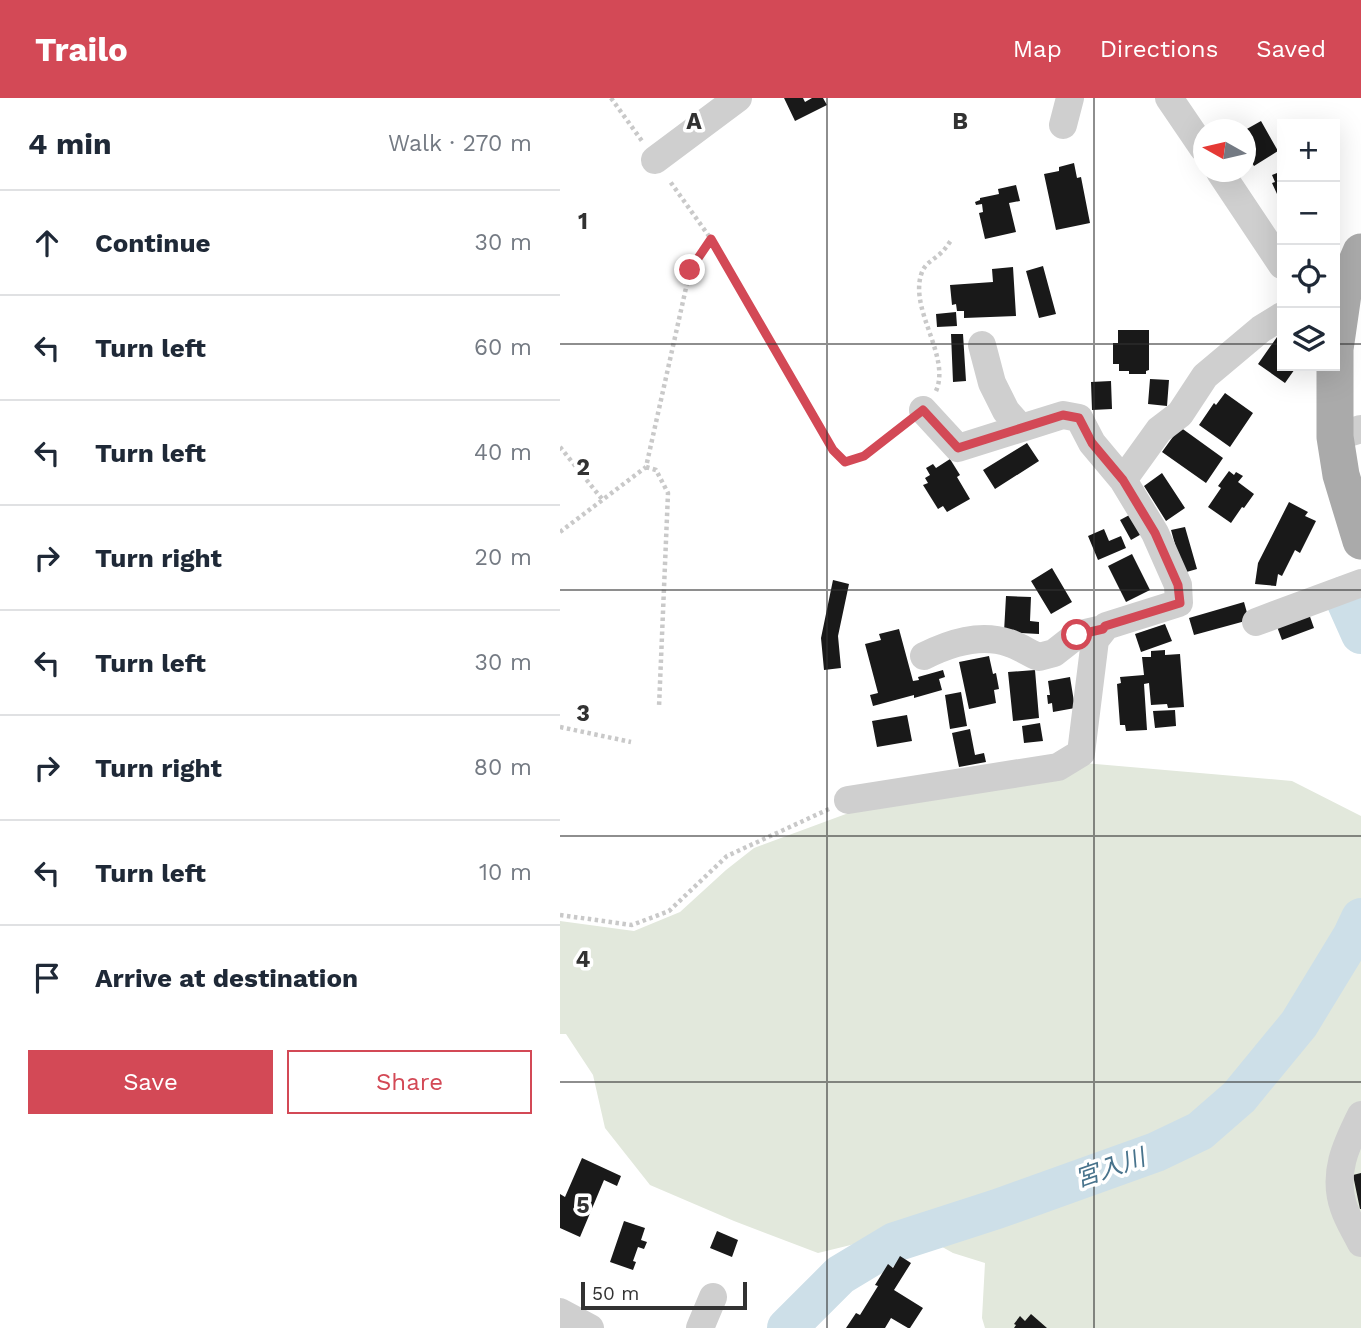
<!DOCTYPE html>
<html lang="en">
<head>
<meta charset="utf-8">
<style>
	:root { --surface:#fff; --page:#f6f6f7; --text:#1f2937; --muted:#747a83; --line:#e0e1e3; --accent:#d34956 }
	body { margin:0; font-family:"Work Sans","Noto Sans JP",sans-serif; background:var(--page); color:var(--text) }
	.controls { position:absolute; right:21px; top:21px; display:grid; overflow:hidden; border-radius:0px; box-shadow:0 7px 28px #0002 }
	.controls button { width:63px; height:63px; display:grid; place-items:center; padding:0; border:0; border-bottom:2px solid var(--line); background:var(--surface); color:var(--text); font:35px sans-serif }
	.compass { position:absolute; left:633px; top:21px; width:63px; height:63px; border-radius:50%; background:var(--surface); box-shadow:0 7px 28px #0002; rotate:278deg }
	.scale { position:absolute; left:21px; bottom:18px; width:166px; box-sizing:border-box; padding-left:7px; border:4px solid #323232; border-top:0; font-size:19px; line-height:24px; white-space:nowrap; color:#323232; -webkit-text-stroke:5px #fff; paint-order:stroke }
	.stop { position:absolute; width:21px; height:21px; margin:-16px; border:5px solid #d34956; border-radius:50%; background:#fff }
	.stop.end { background:#d34956; border-color:#fff; box-shadow:0 2px 7px #0008 }
	.list { margin:0; padding:0; list-style:none }
	h2 { display:flex; justify-content:space-between; align-items:center; height:91px; margin:0; padding:0 28px; font-size:30px }
	h2 small { font-size:23px; font-weight:400; color:var(--muted) }
	.list li { display:grid; grid-template-columns:46px 1fr auto; gap:21px; align-items:center; box-sizing:border-box; height:105px; padding:0 28px; border-top:2px solid var(--line) }
	.list b { display:block; font-size:26px; white-space:nowrap }
	.list em { font-size:23px; font-style:normal; color:var(--muted) }
	.actions { display:flex; gap:14px; padding:21px 28px }
	.actions a { flex:1; padding:16px 0; border:2px solid var(--accent); border-radius:0px; text-align:center; font-size:24px; color:var(--accent) }
	.actions .main { background:var(--accent); color:#fff }
	.icon { flex:none; width:38px; height:38px; fill:none; stroke:currentColor; stroke-width:2; stroke-linecap:round; stroke-linejoin:round }
	.map { position:relative; flex:none; width:801px; height:1230px; overflow:hidden }
	header { display:flex; align-items:center; gap:42px; box-sizing:border-box; height:98px; padding:0 35px; background:var(--accent); color:#fff }
	header strong { font-size:33px }
	nav { display:flex; gap:38px; margin-inline-start:auto; font-size:24px }
	main { display:flex }
	aside { flex:1; background:var(--surface) }
	.map>svg:first-child { display:block }
	.green { fill:#e2e8dc }
	.lines { fill:none; stroke-linecap:round; stroke-linejoin:round }
	.river { stroke:#cddfe8; stroke-width:40 }
	.building { fill:#191919 }
	.path { stroke:#c9c9c9; stroke-width:4.5; stroke-dasharray:3.5 3.5; stroke-linecap:butt }
	.minor { stroke:#cfcfcf; stroke-width:28 }
	.major { stroke:#aaa; stroke-width:37 }
	.route { stroke:#d34956; stroke-width:9 }
	.grid { fill:none; stroke:#323232; stroke-width:2; stroke-opacity:0.55 }
	.labels { text-anchor:middle; dominant-baseline:central; stroke-width:7; stroke-linejoin:round; paint-order:stroke }
	.water-label { font-size:24px; font-style:italic; fill:#48738c; stroke:#fff }
	.grid-label { font-size:23px; text-anchor:middle; font-weight:bold; fill:#323232; stroke:#fff; stroke-width:7; stroke-linejoin:round; paint-order:stroke }
</style>
</head>
<body>
<header>
<strong>Trailo</strong>
<nav><a>Map</a><a>Directions</a><a>Saved</a></nav>
</header>
<main>
<aside>
<h2>4 min<small>Walk · 270 m</small></h2>
<ul class="list">
<li><svg class="icon" aria-label="ahead" viewBox="0 0 24 24"><path d="M12 20V5M6 11l6-6 6 6"/></svg><div><b>Continue</b></div><em>30 m</em></li>
<li><svg class="icon" aria-label="left" viewBox="0 0 24 24"><path d="M17 20v-9H6M10 6l-5 5 5 5"/></svg><div><b>Turn left</b></div><em>60 m</em></li>
<li><svg class="icon" aria-label="left" viewBox="0 0 24 24"><path d="M17 20v-9H6M10 6l-5 5 5 5"/></svg><div><b>Turn left</b></div><em>40 m</em></li>
<li><svg class="icon" aria-label="right" viewBox="0 0 24 24"><path d="M7 20v-9h11M14 6l5 5-5 5"/></svg><div><b>Turn right</b></div><em>20 m</em></li>
<li><svg class="icon" aria-label="left" viewBox="0 0 24 24"><path d="M17 20v-9H6M10 6l-5 5 5 5"/></svg><div><b>Turn left</b></div><em>30 m</em></li>
<li><svg class="icon" aria-label="right" viewBox="0 0 24 24"><path d="M7 20v-9h11M14 6l5 5-5 5"/></svg><div><b>Turn right</b></div><em>80 m</em></li>
<li><svg class="icon" aria-label="left" viewBox="0 0 24 24"><path d="M17 20v-9H6M10 6l-5 5 5 5"/></svg><div><b>Turn left</b></div><em>10 m</em></li>
<li><svg class="icon" aria-label="arrive" viewBox="0 0 24 24"><path d="M6 21V4h12l-3 4 3 4H6"/></svg><div><b>Arrive at destination</b></div></li>
</ul>
<div class="actions"><a class="main">Save</a><a>Share</a></div>
</aside>
<div class="map">
<svg width="801" height="1230" viewBox="0 0 801 1230">
	<rect width="100%" height="100%" fill="#fff"/>
	<path class="green" d="M524 665 732 683 801 718V1230H425L422 1220 425 1165 393 1155 352 1132 258 1155 174 1123 90 1087 45 1030 33 977 6 936H0V823L74 833 120 814 166 772 194 750 294 713Z"/>
	<g class="lines">
		<path class="river" d="M784 498 801 536
			M227 1230 280 1177 335 1144 437 1111 596 1054 640 1033 679 999 739 926 792 839 801 820"/>
	</g>
	<path class="building" d="M224 0H243L245 4 252 0H263L267 7 235 23Z
		M701 23 718 53 694 68 685 54V32Z
		M514 65 517 80 521 79 530 125 496 132 484 76 499 73V69Z
		M722 73V93L717 96 712 85 715 84 712 77Z
		M456 87 460 103 449 105 456 134 425 141 419 115 423 114 422 106 416 107 415 104 420 102V100L439 96 438 91Z
		M483 168 496 216 479 220 466 173Z
		M453 169 456 218 404 220V213H397L396 206 392 207 390 187 433 184 432 171Z
		M396 214 397 228 377 229 376 216Z
		M558 232H589V272L586 273V276H569V273H559V266H553V245H558Z
		M391 236H403L406 283 393 284Z
		M717 239 722 243V268H737L725 285 698 266Z
		M590 281 609 282 607 308 588 306Z
		M551 283 552 311 532 312 531 284Z
		M665 295 693 315 670 349 639 327 654 305 656 307Z
		M620 329 663 360 646 385 602 354Z
		M467 345 479 363 435 391 423 372Z
		M390 361 400 377 397 379 410 401 387 414 383 408 378 411 363 387 368 385 365 380 370 377 366 370 373 366 376 370Z
		M669 373 674 377 676 374 683 378 678 384 694 396 684 410 682 409 671 425 648 409 661 390 658 388Z
		M602 375 625 410 606 423 584 388Z
		M729 404 748 414 745 418 756 423 740 455 735 452 722 478 718 476 716 488 695 486 698 465Z
		M575 414 585 434 571 442 560 422Z
		M625 429 637 471 623 475 611 432Z
		M544 431 549 443 561 438 566 450 538 462 528 438Z
		M572 456 590 492 566 504 548 468Z
		M492 470 512 504 491 516 471 483Z
		M273 482 289 486 278 538 281 570 264 572 261 540Z
		M446 498 471 499 470 523 479 524V536L444 534Z
		M684 504 689 522 634 537 629 520Z
		M748 513 754 530 722 542 716 526Z
		M605 526 612 543 581 554 575 536Z
		M339 531 353 583 359 582 358 579 383 572 385 579 379 581 382 592 354 600V597L313 608 310 597 318 595 305 546 321 542 319 536Z
		M605 552V557L620 556 624 609 608 610 607 606 591 607 589 585 584 586 587 632 566 633 565 627H560L557 586 561 585 560 579 584 577 582 559H591V553Z
		M429 558 433 576 436 575 439 591 434 592 436 605 409 611 399 564Z
		M475 572 479 620 453 623 448 574Z
		M510 579 515 610 493 614 492 605 488 606 487 597H490L488 583Z
		M401 594 407 628 390 631 385 597Z
		M615 612 616 628 595 630 593 613Z
		M347 617 352 643 317 649 312 623Z
		M480 625 483 643 464 645 462 628Z
		M410 631 415 657 424 655 426 664 399 669 392 635Z
		M22 1060 61 1078 57 1088 44 1082 20 1139 0 1130V1096L5 1099Z
		M801 1075V1111H800L793 1077Z
		M64 1123 85 1130 81 1142 87 1144 84 1151 78 1149 73 1163 76 1164 73 1172 50 1164Z
		M157 1133 178 1142 172 1159 150 1150Z
		M340 1158 351 1165 334 1192 363 1210 350 1230H348L331 1220 325 1230H286L296 1215 300 1217 318 1188 315 1187 328 1166 333 1170Z
		M471 1216 487 1230H454L456 1227 454 1226 460 1218 465 1223Z"/>
	<g class="lines">
		<path class="path" d="M51 0 82 43
			M151 141 273 352 285 364 305 358 344 327
			M376 293C391 259 350 213 361 177 364 165 374 162 382 154 386 150 389 145 392 141
			M0 349 42 401
			M86 369 96 372 108 395 99 609
			M0 434 86 369 130 172 151 141 109 82
			M0 629 71 644
			M0 817 72 827 109 813 167 758 269 711"/>
		<path class="minor" d="M609 0 643 50
			M503 27 510 0
			M95 62 178 0
			M660 74 722 167
			M422 247 432 285 446 313 461 330
			M775 339 801 331
			M563 382 599 332 620 316 645 278 701 231 722 218
			M696 524 801 485
			M364 558C390 545 420 535 449 545 459 548 469 555 479 559L494 555 517 537 543 531
			M288 702 498 669 521 655 535 542 546 528 619 505 618 487 595 435 563 382 532 345 519 320 503 317 398 350 363 312
			M801 1017C786 1047 772 1076 784 1110 788 1122 795 1133 801 1145
			M0 1214 30 1230
			M140 1230 153 1199"/>
		<path class="major" d="M801 154 783 196 775 251V339L781 377 801 443"/>
	</g>
	<g class="lines">
		<path class="route" d="M130 172 151 141 273 352 285 364 304 358 363 312 398 350 503 317 519 320 532 345 563 382 595 435 618 487 620 505 545 528 543 531 517 537"/>
	</g>
	<path class="grid" d="M267 0V1230M534 0V1230M0 246H722M775 246H801M0 492H801M0 738H801M0 984H801"/>
	<g class="labels">
		<g class="water-label">
			<text transform="translate(550 1070) rotate(-19)">宮入川</text>
		</g>
	</g>
	<g class="grid-label">
		<text x="134" y="31">A</text>
		<text x="400" y="31">B</text>
		<text x="23" y="131">1</text>
		<text x="23" y="377">2</text>
		<text x="23" y="623">3</text>
		<text x="23" y="869">4</text>
		<text x="23" y="1115">5</text>
	</g>
</svg>
<div class="controls">
<button>+</button>
<button>−</button>
<button><svg class="icon" aria-label="locate" viewBox="0 0 24 24"><circle cx="12" cy="12" r="6"/><path d="M12 2v4M12 18v4M2 12h4M18 12h4"/></svg></button>
<button><svg class="icon" aria-label="layers" viewBox="0 0 24 24"><path d="M12 4l9 5-9 5-9-5zM3 14l9 5 9-5"/></svg></button>
</div>
<svg class="compass" viewBox="-18 -18 36 36"><path d="M0-13l5 13h-10z" fill="#e53935"/><path d="M0 13l5-13h-10z" fill="#747a83"/></svg>
<div class="scale">50 m</div>
<div class="stop" style="left:517px;top:537px"></div>
<div class="stop end" style="left:130px;top:172px"></div>
</div>
</main>
</body>
</html>
